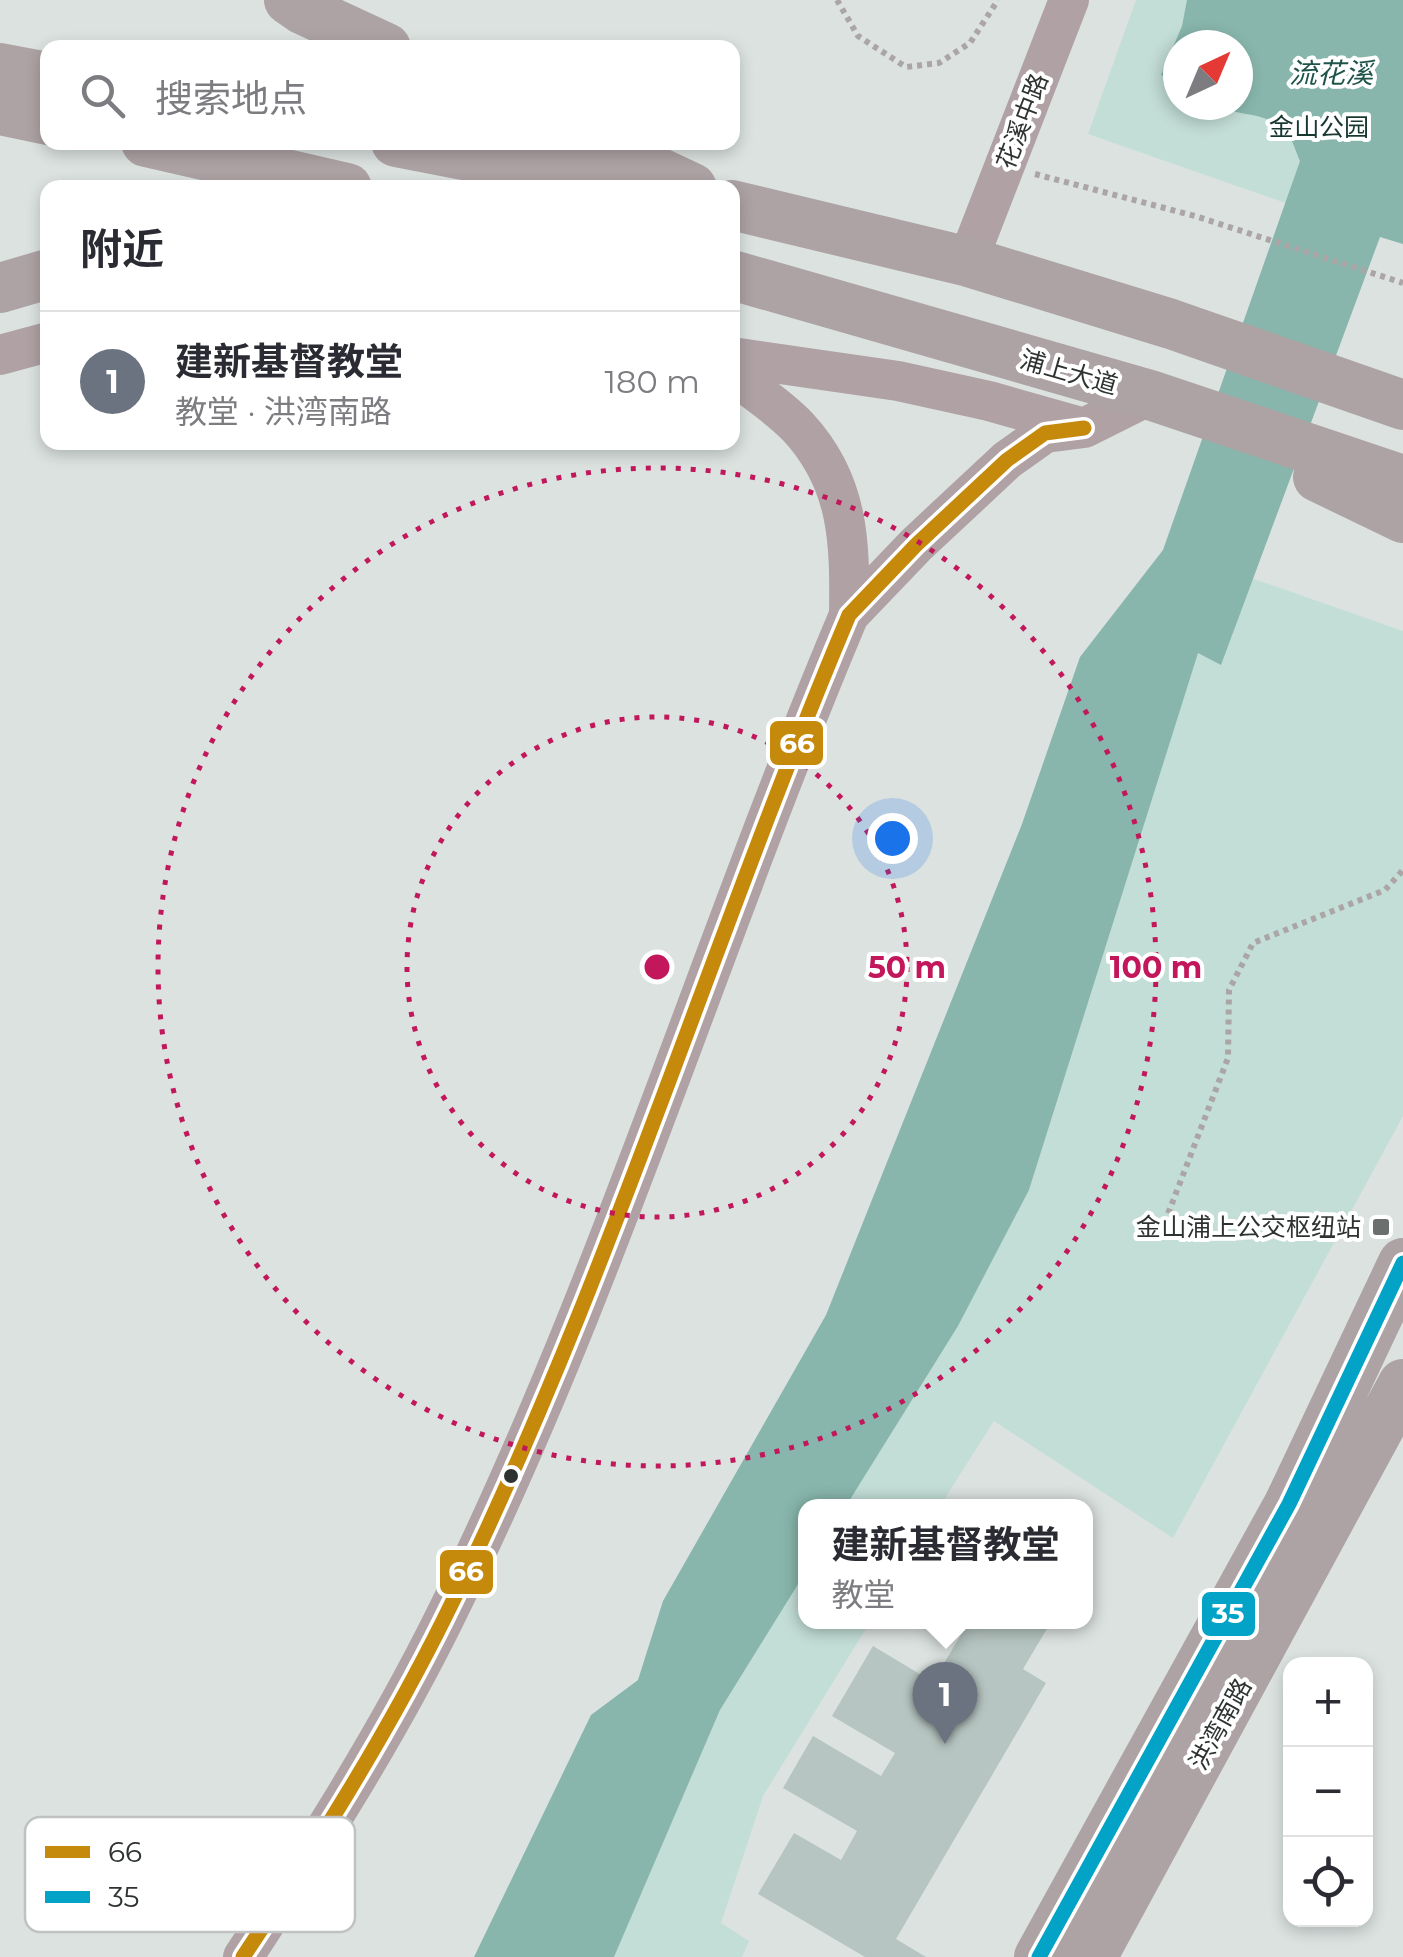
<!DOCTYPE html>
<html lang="zh">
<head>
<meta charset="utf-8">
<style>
	:root { --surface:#fff; --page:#f2f2f3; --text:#2b2b33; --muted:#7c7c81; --line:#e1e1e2; --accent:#ea580c }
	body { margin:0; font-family:Montserrat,"Noto Sans SC",sans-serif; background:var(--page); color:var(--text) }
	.controls { position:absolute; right:30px; bottom:30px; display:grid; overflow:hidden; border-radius:20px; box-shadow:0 5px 15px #0003 }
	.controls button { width:90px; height:90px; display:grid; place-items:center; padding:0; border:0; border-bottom:2px solid var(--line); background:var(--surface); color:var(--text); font:50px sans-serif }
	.compass { position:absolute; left:1163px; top:30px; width:90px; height:90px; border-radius:50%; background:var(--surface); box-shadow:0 5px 15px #0003; rotate:44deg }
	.you { position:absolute; left:892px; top:838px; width:35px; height:35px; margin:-25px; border:8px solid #fff; border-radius:50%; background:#1a73e8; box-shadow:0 0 0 15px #1a73e833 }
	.badge { display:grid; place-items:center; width:65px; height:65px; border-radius:50%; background:var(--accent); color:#fff; font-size:32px; font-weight:700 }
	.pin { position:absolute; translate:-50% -82px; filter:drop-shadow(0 2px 5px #0008) }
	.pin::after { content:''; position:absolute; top:52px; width:35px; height:30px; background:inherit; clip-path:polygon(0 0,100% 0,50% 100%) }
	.popup { position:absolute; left:798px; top:1499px; width:295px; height:130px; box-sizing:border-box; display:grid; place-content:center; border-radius:20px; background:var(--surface); filter:drop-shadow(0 2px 8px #0005); font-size:32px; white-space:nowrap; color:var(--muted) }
	.popup b { font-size:38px; color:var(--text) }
	.popup::after { content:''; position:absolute; left:50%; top:100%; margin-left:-20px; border:20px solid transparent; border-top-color:var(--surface) }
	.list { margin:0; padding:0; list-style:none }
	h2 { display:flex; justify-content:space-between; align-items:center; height:130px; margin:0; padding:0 40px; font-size:42px }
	h2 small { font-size:32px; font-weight:400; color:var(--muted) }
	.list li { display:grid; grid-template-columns:65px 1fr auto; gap:30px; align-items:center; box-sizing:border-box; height:140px; padding:0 40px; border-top:2px solid var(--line) }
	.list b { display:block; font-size:38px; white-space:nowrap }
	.list p { margin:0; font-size:32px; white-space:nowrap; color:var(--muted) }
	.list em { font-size:32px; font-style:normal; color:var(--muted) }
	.icon { flex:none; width:55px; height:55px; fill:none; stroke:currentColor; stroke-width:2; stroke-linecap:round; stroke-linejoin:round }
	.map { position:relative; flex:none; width:1403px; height:1957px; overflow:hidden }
	.search { position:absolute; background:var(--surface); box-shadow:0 5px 15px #0003; left:40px; top:40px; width:700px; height:110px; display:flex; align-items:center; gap:25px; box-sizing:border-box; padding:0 35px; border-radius:20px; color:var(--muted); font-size:38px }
	.panel { position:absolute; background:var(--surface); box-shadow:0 5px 15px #0003; left:40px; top:180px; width:700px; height:270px; border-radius:20px }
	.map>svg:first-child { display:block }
	.green { fill:#c3ded7; fill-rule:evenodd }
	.water { fill:#88b6ac }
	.building { fill:#b6c5c1 }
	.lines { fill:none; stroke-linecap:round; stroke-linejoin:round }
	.path { stroke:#aba5a5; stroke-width:6; stroke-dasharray:5 5; stroke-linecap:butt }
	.minor { stroke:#afa1a4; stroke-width:40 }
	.major { stroke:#ada2a4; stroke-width:50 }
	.bus-1-casing { stroke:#fff; stroke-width:22 }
	.bus-2-casing { stroke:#fff; stroke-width:22 }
	.bus-1 { stroke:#c5890c; stroke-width:15 }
	.bus-2 { stroke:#02a3c6; stroke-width:15 }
	.ring { fill:none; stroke:#c2185b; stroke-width:5; stroke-dasharray:5 10 }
	.poi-dot { fill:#6b706e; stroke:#fff; stroke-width:4 }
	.bus-dot { fill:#2e3331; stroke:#fff; stroke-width:4 }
	.labels { text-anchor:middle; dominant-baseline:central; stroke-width:8; stroke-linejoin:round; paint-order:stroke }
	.street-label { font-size:25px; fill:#2e3331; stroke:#fff }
	.park-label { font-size:25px; fill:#183731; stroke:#fff }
	.poi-label { font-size:25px; fill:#2e3331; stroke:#fff; text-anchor:end }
	.water-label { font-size:28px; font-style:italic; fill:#1e5449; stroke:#fff }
	.key { fill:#fff; stroke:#c0c2c1; stroke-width:2.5 }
	.key-label { font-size:28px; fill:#2e3331 }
	.centre { fill:#c2185b; stroke:#fff; stroke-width:5 }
	.ring-label { font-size:30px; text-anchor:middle; font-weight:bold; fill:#c2185b; stroke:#fff; stroke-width:8; stroke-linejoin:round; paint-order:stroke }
	.line-badge { stroke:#fff; stroke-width:4 }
	.badge-label { font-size:28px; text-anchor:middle; font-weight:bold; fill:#fff }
</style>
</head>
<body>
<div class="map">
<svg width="1403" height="1957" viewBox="0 0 1403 1957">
	<rect width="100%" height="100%" fill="#dbe2e0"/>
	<path class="green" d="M1136 0H1403V244L1088 134ZM1178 45H1238V105H1178Z
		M1234 572 1403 631V1116L1173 1538 994 1421 940 1506H846L958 1326 1029 1190 1198 652Z
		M805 1573V1622H870L763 1796 721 1923 749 1941 742 1957H614L720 1710Z"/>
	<path class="water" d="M1187 0H1403V244L1380 237 1221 665 1198 653 1029 1190 958 1326 846 1506H805V1573L720 1710 614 1957H474L591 1715 638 1680 663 1601 826 1315 1022 824 1080 657 1163 550 1300 161C1296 152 1292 138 1286 131 1267 111 1237 117 1216 105H1238V45H1178V84L1161 75 1182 26Z"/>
	<path class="building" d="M958 1622H1051L1023 1669 1046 1683 896 1939 926 1957H865L758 1894 794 1833 841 1860 857 1831 783 1788 813 1736 881 1776 895 1753 832 1716 873 1646 933 1682 966 1626Z"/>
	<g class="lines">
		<path class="path" d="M837 0 858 36 906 67 939 63 970 43 998 0
			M1035 174 1195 216 1403 283
			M1161 1232 1228 1058 1229 990 1253 943 1385 890 1403 870"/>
		<path class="minor" d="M975 242 1069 0
			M0 355 48 342
			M732 357 898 381 989 401 1084 428 1150 395
			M732 374C754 391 779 407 798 427 850 483 850 544 849 615
			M243 1957C315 1848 386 1736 444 1619 605 1295 709 947 849 615L916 545 1007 460 1045 433 1084 428"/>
		<path class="major" d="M289 0 302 9 386 48
			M0 68 48 77
			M0 110 48 120
			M146 142 347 188
			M396 142 635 188
			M594 142 692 188
			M732 205 969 262 1171 324 1403 405
			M732 275 1150 395 1403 480
			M0 288 48 274
			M1318 477 1403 518
			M1039 1957 1289 1504 1403 1263
			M1092 1957 1403 1384"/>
		<defs>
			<path id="bus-1" d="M243 1957C315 1848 386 1736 444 1619 605 1295 709 947 849 615L916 545 1007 460 1045 433 1084 428"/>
			<path id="bus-2" d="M1039 1957 1289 1504 1403 1263"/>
		</defs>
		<use href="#bus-1" class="bus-1-casing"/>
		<use href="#bus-2" class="bus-2-casing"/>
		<use href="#bus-1" class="bus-1"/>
		<use href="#bus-2" class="bus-2"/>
	</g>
	<g class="ring">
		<circle cx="657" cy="967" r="250"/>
		<circle cx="657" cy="967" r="499"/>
	</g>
	<rect class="poi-dot" x="1371" y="1217" width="20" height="20" rx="5"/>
	<circle class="bus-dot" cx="511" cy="1476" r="9"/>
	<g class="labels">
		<g class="street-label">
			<text transform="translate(1022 121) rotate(-69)">花溪中路</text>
			<text transform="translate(1069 372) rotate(16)">浦上大道</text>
			<text transform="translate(1220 1724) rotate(-61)">洪湾南路</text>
		</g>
		<g class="park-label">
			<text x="1319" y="127">金山公园</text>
		</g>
		<g class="poi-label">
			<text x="1361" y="1227">金山浦上公交枢纽站</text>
		</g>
		<g class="water-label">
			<text x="1331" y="73">流花溪</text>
		</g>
	</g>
	<rect x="25" y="1817" width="330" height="115" rx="15" class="key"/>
	<rect x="45" y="1846" width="45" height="12" fill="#c5890c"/>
	<rect x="45" y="1891" width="45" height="12" fill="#02a3c6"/>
	<g class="key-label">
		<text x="108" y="1862">66</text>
		<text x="108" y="1907">35</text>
	</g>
	<circle cx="657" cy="967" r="15" class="centre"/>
	<g class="ring-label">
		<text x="907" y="978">50 m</text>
		<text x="1156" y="978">100 m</text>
	</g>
	<g class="line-badge">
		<rect x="768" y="719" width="57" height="48" rx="10" fill="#c5890c"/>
		<rect x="438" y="1548" width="57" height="48" rx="10" fill="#c5890c"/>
		<rect x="1200" y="1590" width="57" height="48" rx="10" fill="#02a3c6"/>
	</g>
	<g class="badge-label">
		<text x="797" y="753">66</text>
		<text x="466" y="1581">66</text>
		<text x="1228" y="1623">35</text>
	</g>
</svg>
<div class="controls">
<button>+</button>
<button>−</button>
<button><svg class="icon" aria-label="locate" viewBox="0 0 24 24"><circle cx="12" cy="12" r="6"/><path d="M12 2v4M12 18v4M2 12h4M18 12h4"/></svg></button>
</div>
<svg class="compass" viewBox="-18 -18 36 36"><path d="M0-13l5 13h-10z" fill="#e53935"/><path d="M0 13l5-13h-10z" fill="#7c7c81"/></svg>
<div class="you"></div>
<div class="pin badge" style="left:945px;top:1744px;background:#6b7280">1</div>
<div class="popup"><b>建新基督教堂</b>教堂</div>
<div class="search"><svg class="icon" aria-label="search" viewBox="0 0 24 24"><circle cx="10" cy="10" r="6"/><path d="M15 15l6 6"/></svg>搜索地点</div>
<section class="panel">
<h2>附近<small></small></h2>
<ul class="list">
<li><span class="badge" style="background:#6b7280">1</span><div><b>建新基督教堂</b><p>教堂 · 洪湾南路</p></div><em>180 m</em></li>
</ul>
</section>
</div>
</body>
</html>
